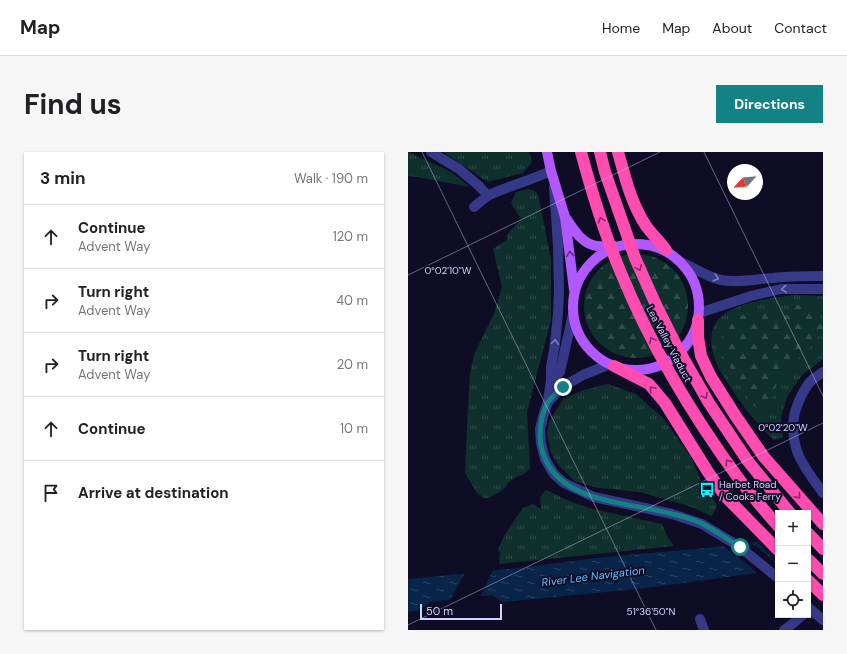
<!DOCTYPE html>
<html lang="en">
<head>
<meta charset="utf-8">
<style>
	:root { --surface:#fff; --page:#f6f6f6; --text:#202124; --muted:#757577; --line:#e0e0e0; --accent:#128285 }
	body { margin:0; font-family:"DM Sans",sans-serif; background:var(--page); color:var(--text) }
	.controls { position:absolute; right:12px; bottom:12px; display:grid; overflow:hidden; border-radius:0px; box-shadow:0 1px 3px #0004 }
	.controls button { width:36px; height:36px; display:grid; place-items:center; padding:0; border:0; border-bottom:1px solid var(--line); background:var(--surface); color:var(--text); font:20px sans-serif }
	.compass { position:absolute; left:319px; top:12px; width:36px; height:36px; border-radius:50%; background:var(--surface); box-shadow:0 1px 3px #0004; rotate:244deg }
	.scale { position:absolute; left:12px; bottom:10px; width:82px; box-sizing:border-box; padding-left:4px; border:2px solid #d2d1ff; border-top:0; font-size:11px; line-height:14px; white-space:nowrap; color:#d2d1ff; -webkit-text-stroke:3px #0f0d25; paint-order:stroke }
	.stop { position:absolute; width:12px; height:12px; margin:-9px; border:3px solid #128285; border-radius:50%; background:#fff }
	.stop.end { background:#128285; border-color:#fff; box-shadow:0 1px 4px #0008 }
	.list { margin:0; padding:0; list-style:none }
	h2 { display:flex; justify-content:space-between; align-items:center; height:52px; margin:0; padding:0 16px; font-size:17px }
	h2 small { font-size:13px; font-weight:400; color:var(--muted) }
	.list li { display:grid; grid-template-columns:26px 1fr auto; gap:12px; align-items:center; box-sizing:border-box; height:64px; padding:0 16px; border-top:1px solid var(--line) }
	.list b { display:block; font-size:15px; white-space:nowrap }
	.list p { margin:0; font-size:13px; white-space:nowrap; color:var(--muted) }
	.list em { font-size:13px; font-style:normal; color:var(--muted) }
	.icon { flex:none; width:22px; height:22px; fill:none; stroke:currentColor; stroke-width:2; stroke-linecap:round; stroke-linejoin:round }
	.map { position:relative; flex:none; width:415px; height:478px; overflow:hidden; border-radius:0px }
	header { display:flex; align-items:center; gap:24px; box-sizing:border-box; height:56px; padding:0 20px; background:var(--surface); border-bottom:1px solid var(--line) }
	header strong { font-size:19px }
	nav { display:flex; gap:22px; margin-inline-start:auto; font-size:14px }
	.intro { display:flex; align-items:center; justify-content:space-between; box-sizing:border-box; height:96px; padding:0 24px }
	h1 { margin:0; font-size:28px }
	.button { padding:10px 18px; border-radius:0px; background:var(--accent); color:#fff; font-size:14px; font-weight:700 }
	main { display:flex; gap:24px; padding:0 24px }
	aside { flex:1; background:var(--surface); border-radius:0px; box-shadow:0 1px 3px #0004 }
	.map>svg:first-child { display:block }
	.grass { fill:url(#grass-tufts) }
	.forest { fill:url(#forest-firs) }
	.water { fill:url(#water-ripples) }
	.pier { fill:#0f0d25 }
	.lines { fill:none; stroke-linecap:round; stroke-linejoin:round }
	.minor { stroke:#353988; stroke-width:10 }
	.major { stroke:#b258ff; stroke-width:10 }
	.highway { stroke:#ff4cb1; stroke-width:12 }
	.highway-bridge { stroke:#ff4cb1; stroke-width:12 }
	.oneway { stroke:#872c6b }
	.oneway2 { stroke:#582f87 }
	.oneway3 { stroke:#7c7dbe }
	.route { stroke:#128285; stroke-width:5 }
	.ticks { fill:none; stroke:#d2d1ff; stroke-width:1; stroke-opacity:0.45 }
	.labels { text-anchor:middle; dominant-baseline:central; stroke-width:4; stroke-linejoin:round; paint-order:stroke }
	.street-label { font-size:10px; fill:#d2d1ff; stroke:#0f0d25 }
	.poi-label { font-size:10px; fill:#d2d1ff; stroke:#0f0d25; text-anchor:start }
	.water-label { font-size:11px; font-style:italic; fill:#5fc3ff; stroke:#0f0d25 }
	.ticks-label { font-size:10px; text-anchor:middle; fill:#d2d1ff; stroke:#0f0d25; stroke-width:4; stroke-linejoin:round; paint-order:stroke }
</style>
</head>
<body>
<header>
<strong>Map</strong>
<nav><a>Home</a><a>Map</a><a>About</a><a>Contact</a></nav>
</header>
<div class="intro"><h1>Find us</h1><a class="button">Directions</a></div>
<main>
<aside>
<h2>3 min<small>Walk · 190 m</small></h2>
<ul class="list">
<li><svg class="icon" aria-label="ahead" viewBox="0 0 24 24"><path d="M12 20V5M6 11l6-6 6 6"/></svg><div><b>Continue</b><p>Advent Way</p></div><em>120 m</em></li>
<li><svg class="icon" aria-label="right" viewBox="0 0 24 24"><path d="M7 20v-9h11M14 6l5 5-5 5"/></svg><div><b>Turn right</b><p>Advent Way</p></div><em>40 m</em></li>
<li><svg class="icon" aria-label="right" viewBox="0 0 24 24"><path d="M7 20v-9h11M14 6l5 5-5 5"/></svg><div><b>Turn right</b><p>Advent Way</p></div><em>20 m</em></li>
<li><svg class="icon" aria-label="ahead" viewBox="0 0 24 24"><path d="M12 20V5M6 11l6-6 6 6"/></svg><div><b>Continue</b></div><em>10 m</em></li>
<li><svg class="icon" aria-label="arrive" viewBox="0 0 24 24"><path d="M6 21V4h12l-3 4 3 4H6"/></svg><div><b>Arrive at destination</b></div></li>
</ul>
</aside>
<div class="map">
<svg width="415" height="478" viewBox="0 0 415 478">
	<defs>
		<pattern id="grass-tufts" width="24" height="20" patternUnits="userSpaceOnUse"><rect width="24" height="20" fill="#0f302c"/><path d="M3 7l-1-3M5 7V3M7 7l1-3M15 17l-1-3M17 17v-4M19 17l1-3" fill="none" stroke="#314d4c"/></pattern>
		<pattern id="forest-firs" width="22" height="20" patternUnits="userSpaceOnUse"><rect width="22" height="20" fill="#0f302c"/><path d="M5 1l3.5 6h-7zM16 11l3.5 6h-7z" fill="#314d4c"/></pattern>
		<pattern id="water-ripples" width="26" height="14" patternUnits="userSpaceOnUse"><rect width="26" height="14" fill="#082549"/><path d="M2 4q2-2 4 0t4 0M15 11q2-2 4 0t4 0" fill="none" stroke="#2b4464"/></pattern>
	</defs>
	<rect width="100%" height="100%" fill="#0f0d25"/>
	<path class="grass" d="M0 0 43 20 62 35 9 25 0 24Z
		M35 0H121L124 10 115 21 80 30Z
		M120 37 125 38 130 42 143 107V168L119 260 122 316 116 322 108 325 100 331 96 337 81 346H76L69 341 57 321 60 253 62 222 66 202 86 162 94 135 85 97 100 87 98 84 113 67 103 51 108 40Z
		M385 143 415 144V207L394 223 379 245 373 265 375 286 366 288C349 272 336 256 323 236 318 228 311 219 308 210 303 199 301 182 307 172 319 151 364 146 385 143Z
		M200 232 228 242 256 267 284 307 293 329 309 353 304 364 278 353 232 340 191 336 168 330 151 314 143 301 139 283 141 269 156 246 176 238Z
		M138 338 159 348 180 356 254 372 259 384 266 394 91 412 92 400 90 398 95 386 101 376 115 356 125 352 133 357 132 345Z"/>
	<path class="forest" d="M176 154a52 52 0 1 1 104 0a52 52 0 1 1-104 0Z
		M399 150C408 158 415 165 415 176L402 196 382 214 369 231 363 249 352 260 342 249 310 195 316 188 318 180 328 166 340 161 359 156 367 157 372 161 381 164 388 154Z"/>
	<path class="water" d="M370 387V418L239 436 95 450 83 443 23 450 9 459 0 460V427L101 417 197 405 298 396Z"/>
	<path class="pier" d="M415 380V414L400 416V382Z
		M370 385V413L348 388Z
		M340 389 358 402 370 414V421L351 423 340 413 316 395 310 392Z
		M86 416 71 447 41 450 58 419Z"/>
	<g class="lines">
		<path class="minor" d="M23 0 51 17 71 34 80 44
			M146 35 150 94 151 139 150 161 147 192 143 215V228L140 250 136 261 132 277 133 291 137 307 141 314 146 322 156 331 186 345 264 362 294 372 332 395 370 426
			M66 55C71 51 76 46 81 43 101 34 123 28 143 19
			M273 110C286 116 299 125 313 128 330 131 348 127 365 126 382 124 398 124 415 124
			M291 161 343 144 373 137H415
			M415 220C412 222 408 225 405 227 396 235 388 254 386 265 384 276 386 289 389 299 394 314 406 328 415 341
			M143 228 152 220 165 162
			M140 250 154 235 175 223 202 212
			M400 455 415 468
			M292 467 296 478
			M376 478 383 473 395 463"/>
		<path class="major" d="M139 0 143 19 157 65 166 138
			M158 66C166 78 174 92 189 94 195 95 200 94 206 94
			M165 155a63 63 0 1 1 126 0a63 63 0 1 1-126 0Z"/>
		<path class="highway" d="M210 0C217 25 223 51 238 74 244 82 252 90 258 98
			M290 168V185L293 204 303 225 327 263 356 305 415 372
			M206 214 241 232 257 251 300 320 318 345 370 398
			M400 381 415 397
			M400 407 415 422
			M400 428 415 443"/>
		<path class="highway-bridge" d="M173 0C184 41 196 81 213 121 243 194 284 263 331 327 343 343 357 359 370 374
			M192 0 197 20 227 106 248 153 270 197 301 251 339 308 382 361"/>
	</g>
	<defs><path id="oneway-chevron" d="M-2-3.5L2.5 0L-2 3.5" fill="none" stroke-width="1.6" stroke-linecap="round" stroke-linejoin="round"/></defs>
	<g class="oneway">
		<use href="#oneway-chevron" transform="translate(193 68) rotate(-110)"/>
		<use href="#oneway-chevron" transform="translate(231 116) rotate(66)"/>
		<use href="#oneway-chevron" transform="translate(244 188) rotate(-118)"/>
		<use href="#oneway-chevron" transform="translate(244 237) rotate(-133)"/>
		<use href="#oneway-chevron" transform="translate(297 244) rotate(60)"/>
		<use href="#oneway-chevron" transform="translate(320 310) rotate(-125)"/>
		<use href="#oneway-chevron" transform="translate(390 344) rotate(49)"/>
	</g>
	<use class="oneway2" href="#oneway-chevron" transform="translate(162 102) rotate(-96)"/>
	<g class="oneway3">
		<use href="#oneway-chevron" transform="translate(308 126) rotate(16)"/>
		<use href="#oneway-chevron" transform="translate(376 137) rotate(175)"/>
		<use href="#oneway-chevron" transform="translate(147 190) rotate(-82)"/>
	</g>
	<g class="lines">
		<path class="route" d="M155 235C150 239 144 245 140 250 134 260 132 274 132 285 136 351 217 349 264 362 274 364 284 367 293 371 307 378 319 387 332 395"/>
	</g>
	<path class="ticks" d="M14 0 248 478M296 0 415 244M0 123 252 0M0 473 415 271"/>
	<defs>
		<symbol id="bus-bare" viewBox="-9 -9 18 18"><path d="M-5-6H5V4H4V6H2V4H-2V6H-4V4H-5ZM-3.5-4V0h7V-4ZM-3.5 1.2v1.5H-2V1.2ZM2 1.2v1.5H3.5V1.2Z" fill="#00f9fc" stroke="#0f0d25" stroke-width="2.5" paint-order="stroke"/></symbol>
	</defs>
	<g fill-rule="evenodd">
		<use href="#bus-bare" x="288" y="327" width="22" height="22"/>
	</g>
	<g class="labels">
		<g class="street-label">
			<text transform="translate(261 192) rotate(62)">Lea Valley Viaduct</text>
		</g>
		<g class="poi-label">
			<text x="311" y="332">Harbet Road<tspan x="311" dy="12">/ Cooks Ferry</tspan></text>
		</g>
		<g class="water-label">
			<text transform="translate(185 424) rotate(-7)">River Lee Navigation</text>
		</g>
	</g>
	<g class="ticks-label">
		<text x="40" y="122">0°02'10"W</text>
		<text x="375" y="279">0°02'20"W</text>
		<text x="243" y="463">51°36'50"N</text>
	</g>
</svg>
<div class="controls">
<button>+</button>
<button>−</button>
<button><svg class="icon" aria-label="locate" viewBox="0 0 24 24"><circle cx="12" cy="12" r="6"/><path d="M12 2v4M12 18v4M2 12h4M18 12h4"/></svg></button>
</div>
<svg class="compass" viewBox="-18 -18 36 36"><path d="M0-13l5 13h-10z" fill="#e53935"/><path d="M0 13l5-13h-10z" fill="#757577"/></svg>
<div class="scale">50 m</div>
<div class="stop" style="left:332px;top:395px"></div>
<div class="stop end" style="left:155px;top:235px"></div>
</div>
</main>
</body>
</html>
